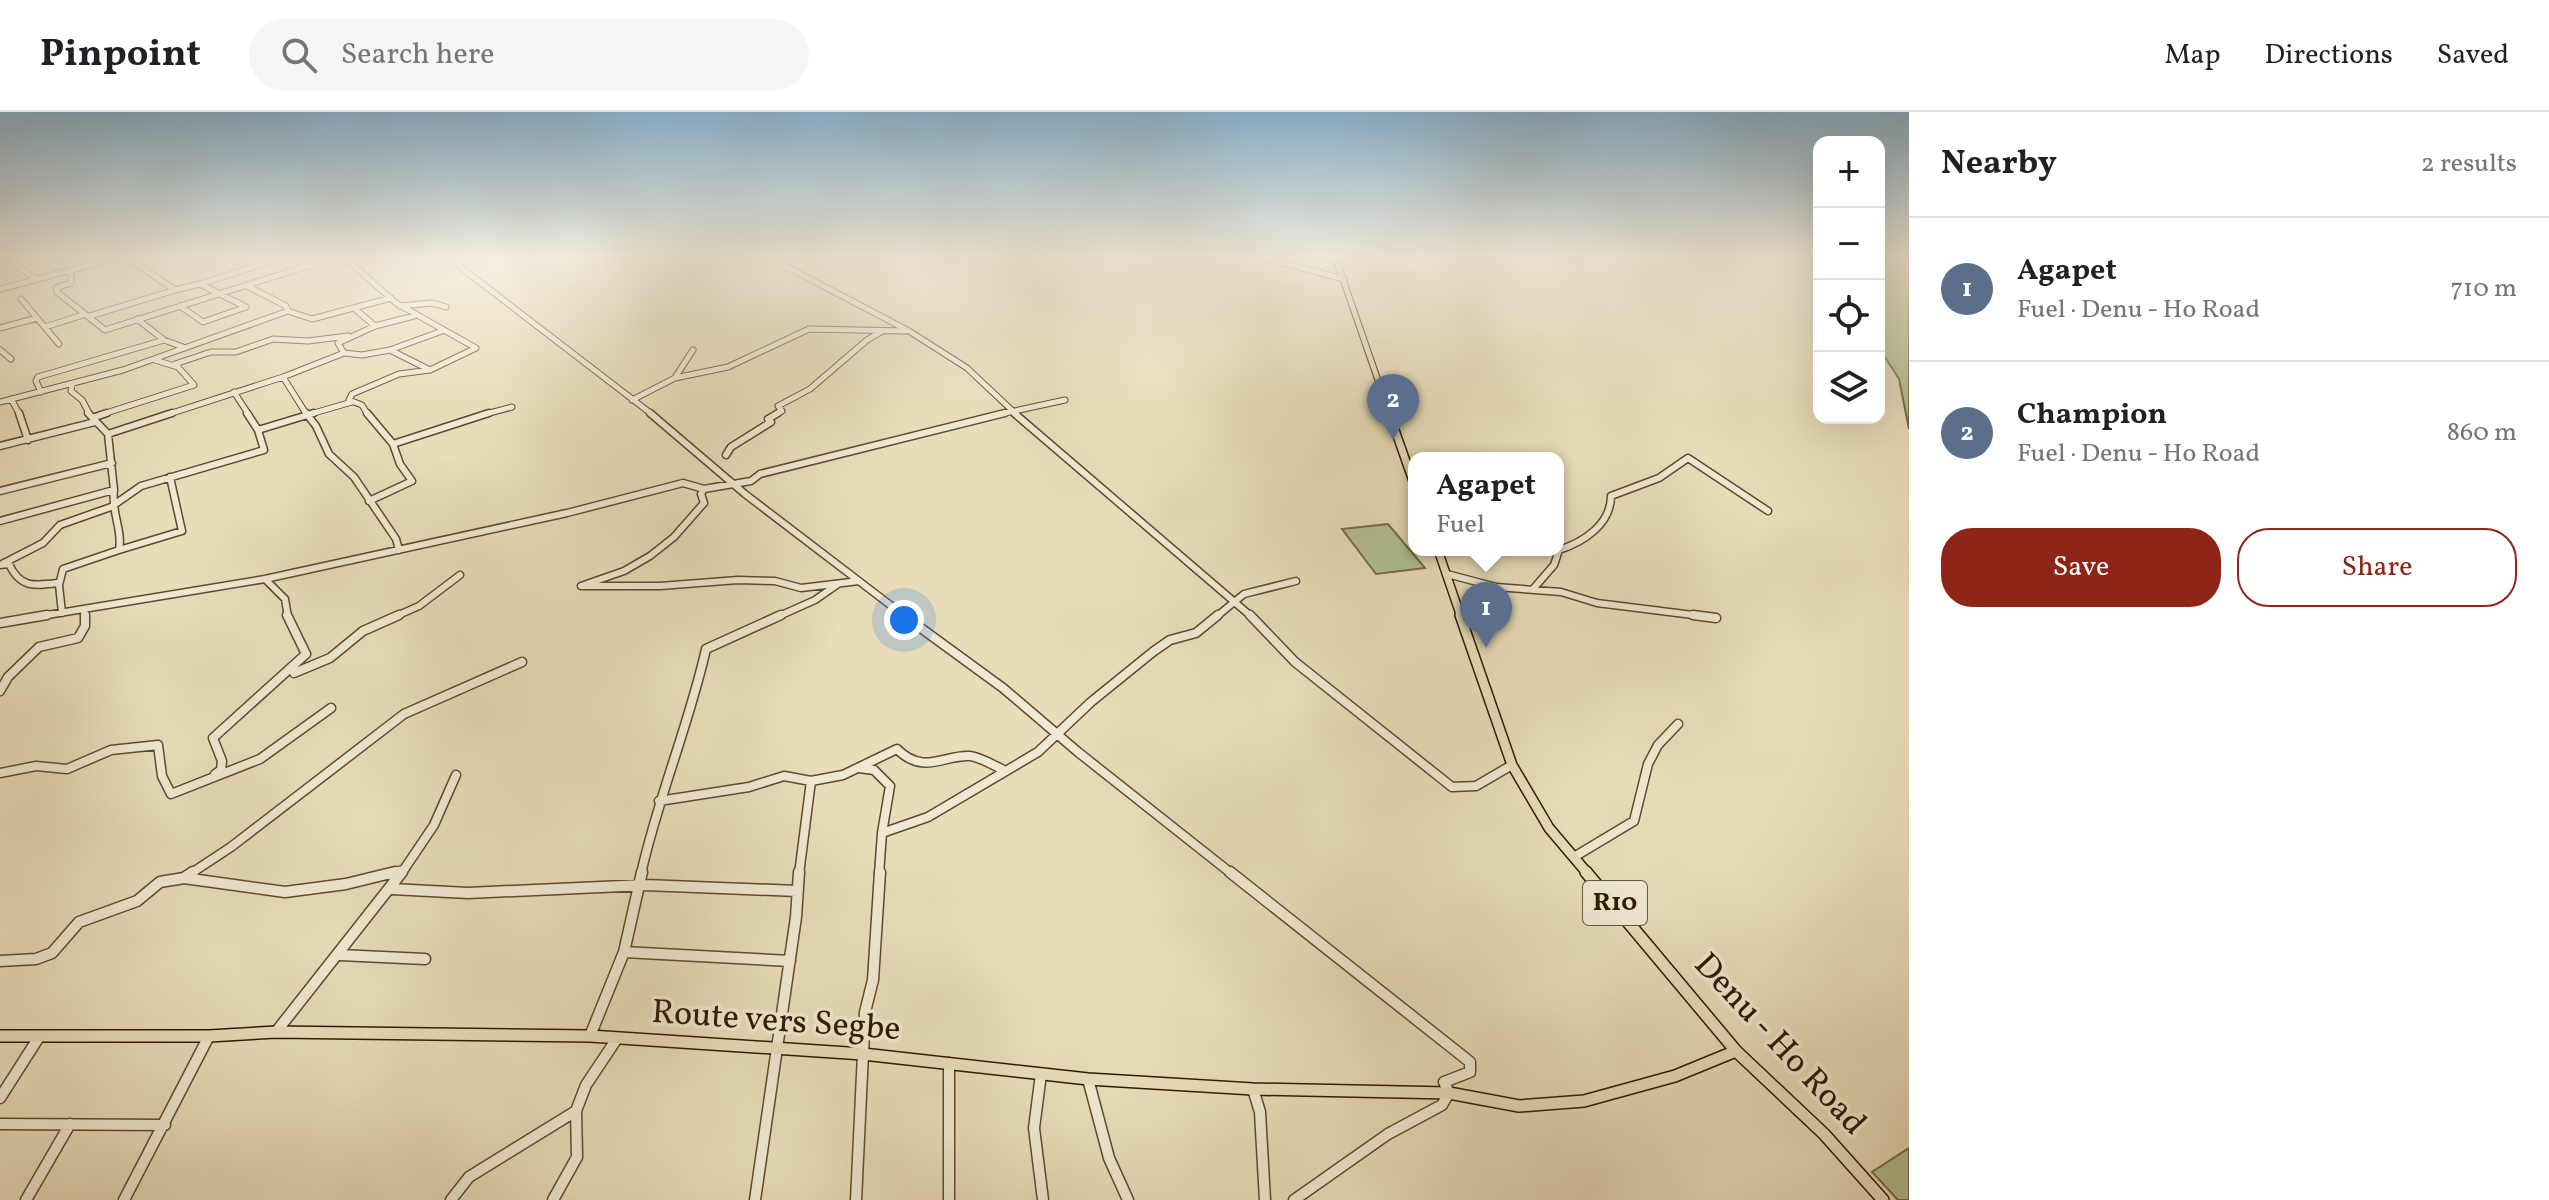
<!DOCTYPE html>
<html lang="en">
<head>
<meta charset="utf-8">
<style>
	:root { --surface:#fff; --page:#f6f6f6; --text:#202124; --muted:#757577; --line:#e0e0e0; --accent:#8f2418 }
	body { margin:0; font-family:Vollkorn,serif; background:var(--page); color:var(--text) }
	.controls { position:absolute; right:24px; top:24px; display:grid; overflow:hidden; border-radius:16px; box-shadow:0 8px 32px #0002 }
	.controls button { width:72px; height:72px; display:grid; place-items:center; padding:0; border:0; border-bottom:2px solid var(--line); background:var(--surface); color:var(--text); font:40px sans-serif }
	.you { position:absolute; left:904px; top:508px; width:28px; height:28px; margin:-20px; border:6px solid #fff; border-radius:50%; background:#1a73e8; box-shadow:0 0 0 12px #1a73e833 }
	.badge { display:grid; place-items:center; width:52px; height:52px; border-radius:50%; background:var(--accent); color:#fff; font-size:26px; font-weight:700 }
	.pin { position:absolute; translate:-50% -66px; filter:drop-shadow(0 2px 4px #0008) }
	.pin::after { content:''; position:absolute; top:42px; width:28px; height:24px; background:inherit; clip-path:polygon(0 0,100% 0,50% 100%) }
	.popup { position:absolute; left:1408px; top:340px; width:156px; height:104px; box-sizing:border-box; display:grid; place-content:center; border-radius:16px; background:var(--surface); filter:drop-shadow(0 2px 6px #0005); font-size:26px; white-space:nowrap; color:var(--muted) }
	.popup b { font-size:30px; color:var(--text) }
	.popup::after { content:''; position:absolute; left:50%; top:100%; margin-left:-16px; border:16px solid transparent; border-top-color:var(--surface) }
	.list { margin:0; padding:0; list-style:none }
	h2 { display:flex; justify-content:space-between; align-items:center; height:104px; margin:0; padding:0 32px; font-size:34px }
	h2 small { font-size:26px; font-weight:400; color:var(--muted) }
	.list li { display:grid; grid-template-columns:52px 1fr auto; gap:24px; align-items:center; box-sizing:border-box; height:144px; padding:0 32px; border-top:2px solid var(--line) }
	.list b { display:block; font-size:30px; white-space:nowrap }
	.list p { margin:0; font-size:26px; white-space:nowrap; color:var(--muted) }
	.list em { font-size:26px; font-style:normal; color:var(--muted) }
	.actions { display:flex; gap:16px; padding:24px 32px }
	.actions a { flex:1; padding:18px 0; border:2px solid var(--accent); border-radius:32px; text-align:center; font-size:28px; color:var(--accent) }
	.actions .main { background:var(--accent); color:#fff }
	.icon { flex:none; width:44px; height:44px; fill:none; stroke:currentColor; stroke-width:2; stroke-linecap:round; stroke-linejoin:round }
	.map { position:relative; flex:none; width:1909px; height:1088px; overflow:hidden }
	header { display:flex; align-items:center; gap:48px; box-sizing:border-box; height:112px; padding:0 40px; background:var(--surface); border-bottom:2px solid var(--line) }
	header strong { font-size:38px }
	nav { display:flex; gap:44px; margin-inline-start:auto; font-size:28px }
	.search { width:560px; height:72px; background:var(--page); display:flex; align-items:center; gap:20px; box-sizing:border-box; padding:0 28px; border-radius:44px; color:var(--muted); font-size:30px }
	main { display:flex }
	aside { flex:1; background:var(--surface) }
	.map>svg:first-child { display:block }
	.green { fill:#b3c191; stroke:#726c48; stroke-width:2 }
	.lines { fill:none; stroke-linecap:round; stroke-linejoin:round }
	.minor-far3-casing { stroke:#5f492e; stroke-width:7 }
	.minor-far2-casing { stroke:#5f492e; stroke-width:9 }
	.minor-far1-casing { stroke:#5f492e; stroke-width:11 }
	.minor-casing { stroke:#5f492e; stroke-width:13 }
	.major-far3-casing { stroke:#311800; stroke-width:7 }
	.major-far2-casing { stroke:#311800; stroke-width:10 }
	.major-far1-casing { stroke:#311800; stroke-width:12 }
	.major-casing { stroke:#311800; stroke-width:14 }
	.minor-far3 { stroke:#f0e8d2; stroke-width:5 }
	.minor-far2 { stroke:#f0e8d2; stroke-width:6 }
	.minor-far1 { stroke:#f0e8d2; stroke-width:8 }
	.minor { stroke:#f0e8d2; stroke-width:10 }
	.major-far3 { stroke:#e8dcb9; stroke-width:5 }
	.major-far2 { stroke:#e8dcb9; stroke-width:7 }
	.major-far1 { stroke:#e8dcb9; stroke-width:9 }
	.major { stroke:#e8dcb9; stroke-width:11 }
	.labels { text-anchor:middle; dominant-baseline:central; stroke-width:7; stroke-linejoin:round; paint-order:stroke }
	.shield { fill:#f0e8d2; stroke:#6a563f; stroke-width:2 }
	.shield-label { font-size:26px; font-weight:bold; fill:#311800 }
	.near-street-label { font-size:34px; fill:#311800; stroke:#f0e8d2 }
</style>
</head>
<body>
<header>
<strong>Pinpoint</strong>
<div class="search"><svg class="icon" aria-label="search" viewBox="0 0 24 24"><circle cx="10" cy="10" r="6"/><path d="M15 15l6 6"/></svg>Search here</div>
<nav><a>Map</a><a>Directions</a><a>Saved</a></nav>
</header>
<main>
<div class="map">
<svg width="1909" height="1088" viewBox="0 0 1909 1088">
	<rect width="100%" height="100%" fill="#e8dcb9"/>
	<filter id="stains"><feTurbulence type="fractalNoise" baseFrequency=".0025" numOctaves="4"/><feColorMatrix values="0 0 0 0 .2 0 0 0 0 .09 0 0 0 0 .02 0 0 0 .5 -.17"/></filter>
	<radialGradient id="worn" r=".72"><stop offset=".6" stop-color="#630" stop-opacity="0"/><stop offset="1" stop-color="#630" stop-opacity=".3"/></radialGradient>
	<path class="green" d="M1879 144H1909V317L1899 267 1879 236Z
		M1388 412 1425 456 1376 462 1342 417Z
		M1909 1036V1088H1898L1872 1060Z"/>
	<g class="lines">
		<defs>
			<path id="minor-far3" d="M125 144 175 178 200 172 246 195 203 210 180 194
				M343 144 396 191 476 236 430 258 399 262 352 282 349 288 362 293 368 303
				M446 144 653 303
				M766 144 909 219 967 256 1017 303
				M1256 144 1344 167
				M1671 144H1692
				M1771 144H1781
				M8 146 35 167
				M71 158V171L56 176 57 180 105 218 339 144
				M200 172 278 147
				M245 173 286 194 288 199 312 207 391 186
				M0 177 124 144
				M21 187 59 232
				M400 194 432 191 446 195
				M354 196 375 214
				M90 204 175 178
				M137 207 164 228 183 235
				M45 215 83 203
				M0 216 37 206
				M0 238 11 247
				M390 238 430 258
				M344 241 338 231 375 214 414 204
				M175 252 211 240H236L273 227 308 229 348 224
				M676 264 693 238
				M283 265 307 303
				M72 272 71 279 82 288 90 303
				M41 280 36 269 38 265 164 228
				M234 280 249 303
				M11 287 20 303
				M632 288 675 266 728 255 809 217 906 219
				M0 290 123 258 288 199
				M100 303 194 273 178 255 155 248
				M166 303 283 265 344 241 362 243 390 238 442 219
				M307 303 352 290
				M482 303 512 295
				M775 303 782 299 778 294 810 277 867 228 881 220
				M996 303 1065 288"/>
			<path id="minor-far2" d="M19 301 28 328
				M88 301 108 322 114 378
				M306 301 316 314 329 342 354 365 396 427 399 438
				M367 301 393 332 400 352 412 369 369 389
				M650 301 745 382 906 505
				M1014 301 1252 505
				M95 305 107 301
				M258 318 314 301
				M108 322 172 301
				M393 332 489 301
				M0 334 95 310
				M726 343 731 335 771 310 768 307 778 301
				M704 377 751 369 760 362 1005 301
				M0 379 112 351
				M0 409 114 378C111 401 123 418 119 438L63 457 59 473 62 501
				M119 438 182 419 170 365
				M1447 462 1496 475 1561 480 1597 491 1709 505
				M265 467 285 487 288 505
				M58 471C34 474 20 476 9 452L0 453 43 431 60 413 111 395 141 374 264 338 258 318 247 301
				M1534 476 1554 453 1559 438C1584 430 1611 412 1611 384L1659 366 1688 346 1768 399
				M85 498V505
				M35 505 265 467 567 401 683 371 704 377 701 382 704 391 674 425 650 444 624 459 581 474H660L738 468 775 469 801 476 859 469
				M394 505 419 494 460 463
				M777 505 815 488 838 472
				M1216 505 1244 482 1296 469"/>
			<path id="minor-far1" d="M903 503 1003 576 1078 640 1232 762
				M1250 503 1295 550 1452 675 1476 674 1512 653
				M1693 503 1716 506
				M0 511 47 503
				M294 561 330 546 363 519 399 503
				M0 579 8 565 39 535 78 526 85 514V503
				M859 656 874 658 890 674 882 721
				M0 661 36 654 67 657 111 638 158 633 162 664 171 682 260 647 331 596
				M215 662 221 658 222 649 213 626 306 542 287 503
				M659 689 749 675 784 664 811 669 843 663 897 637C924 664 945 642 970 644 981 645 996 655 1006 659
				M1574 745 1634 709 1648 652 1658 633 1678 612
				M190 762 231 735 404 602 522 550
				M386 762 403 758
				M401 762 434 713 456 663
				M641 762C658 685 689 613 706 537L781 503
				M799 762 811 669
				M879 762 882 721 928 705 1038 640 1091 590 1154 539 1170 528 1196 521 1218 503"/>
			<path id="minor" d="M1230 760 1470 950V960L1444 970 1449 981 1442 993 1388 1022 1294 1088
				M184 766 193 760
				M392 777 468 781 645 773 797 779
				M624 840 790 849
				M340 843 425 847
				M0 849 36 847 52 841 79 810 137 789 160 770 184 766 285 780 346 772 395 760
				M276 920 402 760
				M590 924 624 840 642 760
				M949 951V1088
				M1041 962 1034 1016 1043 1088
				M1088 967 1109 1046 1128 1088
				M1253 977 1260 1000 1265 1088
				M0 986 39 925
				M0 1012 165 1013
				M26 1088 70 1012
				M124 1088 209 924
				M451 1088 469 1065 576 999
				M553 1088 577 1045 576 999 586 973 616 928
				M755 1088 796 805 799 760
				M856 1088 865 900 873 868 880 760"/>
			<path id="major-far3" d="M1335 144 1390 303"/>
			<path id="major-far2" d="M1389 301 1414 372
				M1438 438 1461 505"/>
			<path id="major-far1" d="M1460 503 1512 653 1549 716 1588 762"/>
			<path id="major" d="M1586 760 1736 939 1824 1022 1883 1088
				M0 924H209L276 920 590 924 863 942 1088 967 1253 977 1449 981 1519 994 1584 989 1675 964 1736 939"/>
		</defs>
		<use href="#minor-far3" class="minor-far3-casing"/>
		<use href="#minor-far2" class="minor-far2-casing"/>
		<use href="#minor-far1" class="minor-far1-casing"/>
		<use href="#minor" class="minor-casing"/>
		<use href="#major-far3" class="major-far3-casing"/>
		<use href="#major-far2" class="major-far2-casing"/>
		<use href="#major-far1" class="major-far1-casing"/>
		<use href="#major" class="major-casing"/>
		<use href="#minor-far3" class="minor-far3"/>
		<use href="#minor-far2" class="minor-far2"/>
		<use href="#minor-far1" class="minor-far1"/>
		<use href="#minor" class="minor"/>
		<use href="#major-far3" class="major-far3"/>
		<use href="#major-far2" class="major-far2"/>
		<use href="#major-far1" class="major-far1"/>
		<use href="#major" class="major"/>
	</g>
	<linearGradient id="sky" x2="0" y2="1"><stop stop-color="#89b6d5"/><stop offset="0.49" stop-color="#f5efe0"/><stop offset="1" stop-color="#f5efe0" stop-opacity="0"/></linearGradient>
	<rect width="1909" height="296" fill="url(#sky)"/>
	<g class="labels">
		<rect class="shield" x="1583" y="769" width="64" height="44" rx="6"/>
		<g class="shield-label">
			<text x="1615" y="791">R10</text>
		</g>
		<g class="near-street-label">
			<text transform="translate(776 910) rotate(4)">Route vers Segbe</text>
			<text transform="translate(1779 933) rotate(47)">Denu - Ho Road</text>
		</g>
	</g>
	<rect width="100%" height="100%" filter="url(#stains)"/>
	<rect width="100%" height="100%" fill="url(#worn)"/>
</svg>
<div class="controls">
<button>+</button>
<button>−</button>
<button><svg class="icon" aria-label="locate" viewBox="0 0 24 24"><circle cx="12" cy="12" r="6"/><path d="M12 2v4M12 18v4M2 12h4M18 12h4"/></svg></button>
<button><svg class="icon" aria-label="layers" viewBox="0 0 24 24"><path d="M12 4l9 5-9 5-9-5zM3 14l9 5 9-5"/></svg></button>
</div>
<div class="you"></div>
<div class="pin badge" style="left:1486px;top:536px;background:#5c6f8a">1</div>
<div class="popup"><b>Agapet</b>Fuel</div>
<div class="pin badge" style="left:1393px;top:328px;background:#5c6f8a">2</div>
</div>
<aside>
<h2>Nearby<small>2 results</small></h2>
<ul class="list">
<li><span class="badge" style="background:#5c6f8a">1</span><div><b>Agapet</b><p>Fuel · Denu - Ho Road</p></div><em>710 m</em></li>
<li><span class="badge" style="background:#5c6f8a">2</span><div><b>Champion</b><p>Fuel · Denu - Ho Road</p></div><em>860 m</em></li>
</ul>
<div class="actions"><a class="main">Save</a><a>Share</a></div>
</aside>
</main>
</body>
</html>
